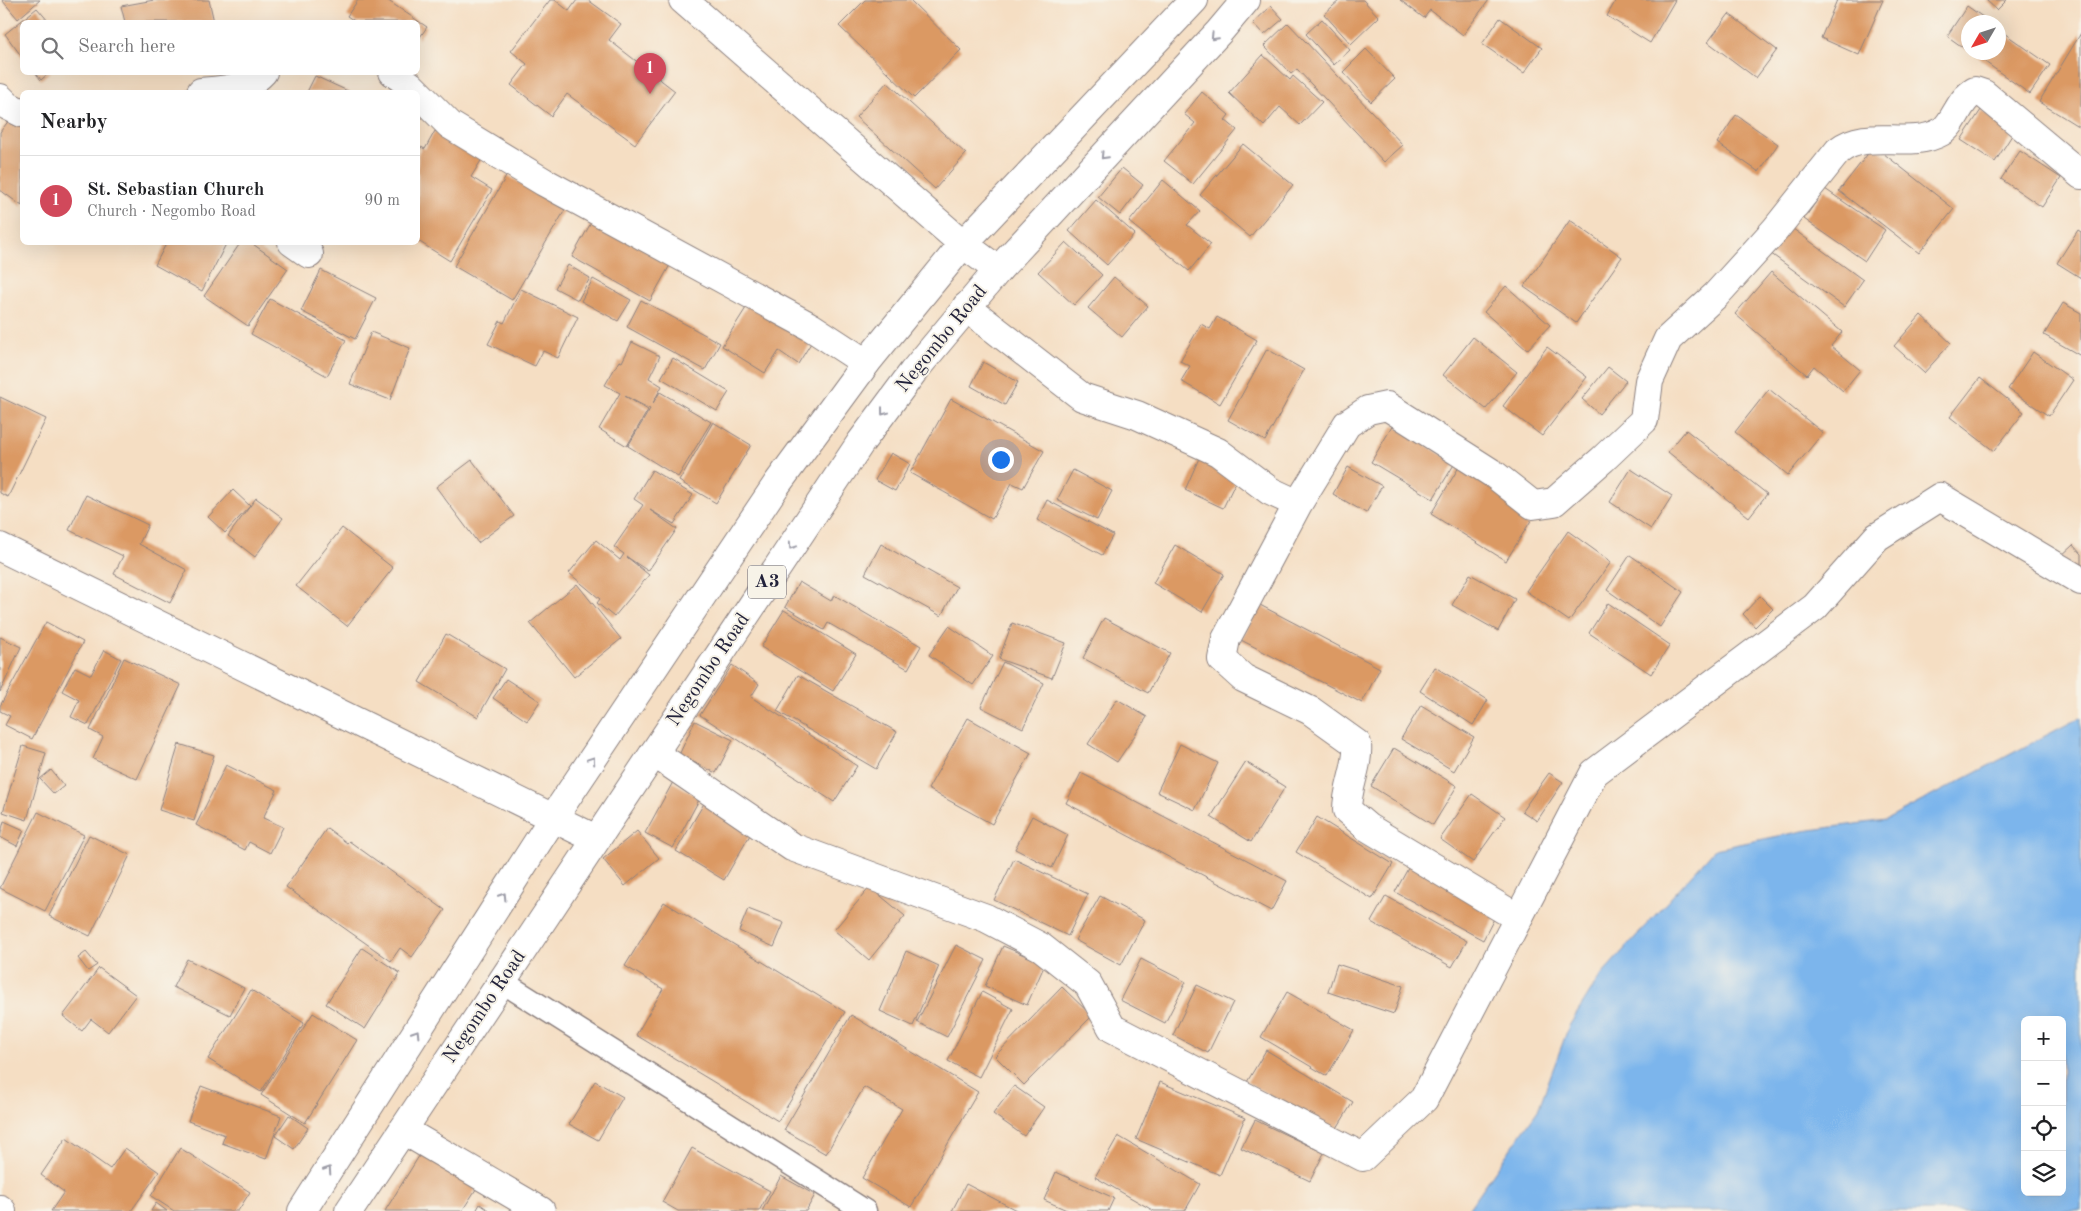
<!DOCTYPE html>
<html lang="en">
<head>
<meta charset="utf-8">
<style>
	:root { --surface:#fff; --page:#f6f6f6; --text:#202124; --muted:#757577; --line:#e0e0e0; --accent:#d1495b }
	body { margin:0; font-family:"Old Standard TT",serif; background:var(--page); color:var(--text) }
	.controls { position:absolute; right:15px; bottom:15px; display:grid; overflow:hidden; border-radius:8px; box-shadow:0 5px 20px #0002 }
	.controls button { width:45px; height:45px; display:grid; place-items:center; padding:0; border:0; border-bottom:1px solid var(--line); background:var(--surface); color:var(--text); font:25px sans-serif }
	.compass { position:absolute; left:1961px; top:15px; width:45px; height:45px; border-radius:50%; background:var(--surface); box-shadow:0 5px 20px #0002; rotate:231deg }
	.you { position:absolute; left:1000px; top:459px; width:18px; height:18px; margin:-12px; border:4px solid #fff; border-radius:50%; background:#1a73e8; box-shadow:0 0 0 8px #1a73e833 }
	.badge { display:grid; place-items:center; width:32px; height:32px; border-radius:50%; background:var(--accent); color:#fff; font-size:16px; font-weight:700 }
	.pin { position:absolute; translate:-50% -41px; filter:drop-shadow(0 1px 2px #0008) }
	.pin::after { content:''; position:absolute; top:26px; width:18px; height:15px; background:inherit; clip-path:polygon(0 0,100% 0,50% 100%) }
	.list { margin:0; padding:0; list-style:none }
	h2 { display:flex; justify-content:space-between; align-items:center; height:65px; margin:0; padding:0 20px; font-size:21px }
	h2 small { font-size:16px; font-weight:400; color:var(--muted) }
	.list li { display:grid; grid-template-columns:32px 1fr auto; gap:15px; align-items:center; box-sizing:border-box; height:90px; padding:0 20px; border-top:1px solid var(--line) }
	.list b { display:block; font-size:19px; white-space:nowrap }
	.list p { margin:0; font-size:16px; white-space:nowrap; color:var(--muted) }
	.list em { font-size:16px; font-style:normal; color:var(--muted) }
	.icon { flex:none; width:28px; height:28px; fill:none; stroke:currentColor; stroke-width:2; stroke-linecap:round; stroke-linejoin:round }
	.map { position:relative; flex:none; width:2081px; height:1211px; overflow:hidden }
	.search { position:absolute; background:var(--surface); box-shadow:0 5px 20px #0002; left:20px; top:20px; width:400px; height:55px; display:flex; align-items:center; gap:12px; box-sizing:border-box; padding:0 18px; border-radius:8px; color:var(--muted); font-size:19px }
	.panel { position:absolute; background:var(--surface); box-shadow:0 5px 20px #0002; left:20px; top:90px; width:400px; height:155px; border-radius:8px }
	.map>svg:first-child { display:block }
	.water { fill:#7bb5ec; stroke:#4e6c94; fill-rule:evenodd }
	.building { fill:#db9964 }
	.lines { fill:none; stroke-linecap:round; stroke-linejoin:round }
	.lane-casing { stroke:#8c807f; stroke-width:25 }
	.street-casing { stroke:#8c807f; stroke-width:30 }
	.highway-casing { stroke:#8c807f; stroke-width:30 }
	.lane { stroke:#fff; stroke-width:22 }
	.street { stroke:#fff; stroke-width:28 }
	.highway { stroke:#fff; stroke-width:28 }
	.oneway { stroke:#9c9ca7 }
	.labels { text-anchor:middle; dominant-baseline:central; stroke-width:4; stroke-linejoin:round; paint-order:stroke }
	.shield { fill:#f7f3e8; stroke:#62616f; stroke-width:1 }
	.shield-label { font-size:19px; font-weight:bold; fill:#22223b }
	.street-label { font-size:20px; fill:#22223b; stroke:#f7f3e8 }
</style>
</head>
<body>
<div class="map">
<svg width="2081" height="1211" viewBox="0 0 2081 1211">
	<rect width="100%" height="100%" fill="#f7f3e8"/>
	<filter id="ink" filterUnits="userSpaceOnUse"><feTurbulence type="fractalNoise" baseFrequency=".02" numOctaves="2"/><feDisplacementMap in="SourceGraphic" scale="10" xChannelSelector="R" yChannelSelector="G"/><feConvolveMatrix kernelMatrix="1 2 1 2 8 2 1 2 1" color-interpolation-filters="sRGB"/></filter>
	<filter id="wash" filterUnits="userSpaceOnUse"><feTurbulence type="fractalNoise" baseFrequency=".0096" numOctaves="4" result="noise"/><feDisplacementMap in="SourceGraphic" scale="20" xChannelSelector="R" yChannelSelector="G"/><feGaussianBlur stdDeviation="1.12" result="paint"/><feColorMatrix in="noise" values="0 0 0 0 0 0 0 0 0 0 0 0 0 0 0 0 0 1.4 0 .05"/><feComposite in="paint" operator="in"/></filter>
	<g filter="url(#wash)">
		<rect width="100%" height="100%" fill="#f5dec3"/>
		<path class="water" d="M2081 717V1211H1467L1538 1110 1569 1026 1601 975 1715 849 1803 831 1886 820ZM2025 1020H2062V1192H2025Z"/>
		<g id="blocks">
			<path class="building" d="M2 0H40L18 19Z
				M154 0H209L214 22H125L121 6Z
				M358 0H387L427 27 418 40V22H356L347 16Z
				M550 0H555L569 11 577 0H588L621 24 609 40 675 91 635 144 567 94 551 116 511 85 527 64 511 51Z
				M865 0H910L961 50 914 98 839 26Z
				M1340 0H1363L1379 17 1351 44 1324 14Z
				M1400 0H1489L1463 35 1430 10 1424 18Z
				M1616 0H1675L1650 43 1607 16Z
				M1837 0H1883L1859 55 1821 38Z
				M1986 0H2007L1997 10Z
				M1271 6 1283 19 1264 35 1253 23Z
				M1967 6 1990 22H1968V51L1947 36Z
				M37 8 49 22H22V57L5 34Z
				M1729 14 1777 50 1756 78 1708 42Z
				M1500 18 1542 48 1524 73 1482 44Z
				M1322 19 1350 50 1334 65 1306 34Z
				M1288 23 1403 145 1384 162 1297 69 1291 74 1264 46Z
				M1998 29 2050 65 2030 94 1971 52H1998Z
				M2081 33V128L2039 102Z
				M1366 49 1395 79 1371 102 1343 72Z
				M1263 55 1290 80 1293 76 1322 102 1300 125 1280 107 1264 126 1229 93Z
				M35 72H50L41 80Z
				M315 76 350 92H307Z
				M887 82 966 154 935 189 856 117Z
				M1202 92 1229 115 1225 120 1237 130 1193 184 1164 161 1195 123 1184 114Z
				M1981 110 2014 132 1995 162 1961 140Z
				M13 115 22 122V206L0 190V132Z
				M1736 115 1778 144 1759 172 1717 143Z
				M435 131 482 159 471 177 492 190 450 261 418 241V154L421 147 425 149Z
				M1243 144 1293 185 1250 237 1200 195Z
				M1874 146 1954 209 1919 253 1839 191Z
				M2020 151 2061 178 2042 207 2001 179Z
				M1122 168 1143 185 1120 215 1098 197Z
				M507 175 565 210 512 300 454 266Z
				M1163 180 1200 211 1187 225 1211 244 1189 271 1129 222Z
				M1825 189 1885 230 1865 261 1804 219Z
				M1096 200 1135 234 1107 265 1069 231Z
				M597 212 675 256 650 301 572 257Z
				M1570 220 1622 257 1576 323 1524 287Z
				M1789 226 1863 280 1844 307 1770 253Z
				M2078 230 2081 232V278L2057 263Z
				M167 242H227L202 291 155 265Z
				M241 242H250L288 269 248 326 204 296Z
				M1066 242 1102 275 1074 305 1038 272Z
				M568 265 590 278 578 300 555 288Z
				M321 270 376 298 355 339 301 311Z
				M1771 272 1842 332 1831 346 1860 370 1843 391 1814 366 1807 375 1735 314Z
				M1114 277 1148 306 1122 337 1088 308Z
				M593 279 631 300 618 321 581 301Z
				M1506 286 1550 325 1527 350 1484 312Z
				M521 289 578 317 558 358 543 351 535 366 488 344 500 321 504 323Z
				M270 299 346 340 327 376 251 334Z
				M641 300 720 343 705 370 627 327Z
				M751 300 816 335 798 364 779 351 765 373 722 346Z
				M2063 303 2081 313V356L2044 335Z
				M1921 315 1951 343 1924 373 1894 346Z
				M1217 317 1257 340 1220 404 1181 381 1190 366 1180 361 1201 324 1210 329Z
				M371 332 410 348 390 400 350 384Z
				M1473 337 1517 372 1486 409 1443 375Z
				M632 342 660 356 649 378 662 386 653 403 660 392 711 422 678 477 628 446 650 409 625 396 648 410 627 446 599 429 620 393 605 385 619 361 622 362Z
				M1547 347 1587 377 1542 436 1503 406Z
				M1267 349 1304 370 1265 441 1228 420Z
				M2033 352 2073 380 2049 416 2008 389Z
				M673 358 729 392 717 411 661 378Z
				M983 362 1018 382 1005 405 971 386Z
				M1608 367 1626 381 1599 414 1582 399Z
				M1980 378 2024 412 1994 451 1950 417Z
				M1769 389 1823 433 1788 475 1735 432Z
				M0 397 46 419 8 497 0 493Z
				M951 399 1044 451 1023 488 1012 483 992 519 910 473Z
				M713 422 751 445 716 503 679 481Z
				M1393 425 1455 463 1433 499 1371 462Z
				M1686 430 1767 494 1749 517 1668 452Z
				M891 453 910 464 895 491 875 480Z
				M1200 456 1239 475 1223 508 1185 490Z
				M472 460 514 516 478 543 436 487Z
				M1348 467 1382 486 1366 513 1333 494Z
				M1459 467 1535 514 1506 561 1431 514Z
				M1631 469 1672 496 1651 529 1610 502Z
				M652 470 693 495 674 524 650 510 677 529 648 571 627 557 649 575 614 617 597 603 600 599 569 573 596 540 620 560 624 554 614 547 643 505 634 499Z
				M1073 470 1112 491 1097 520 1057 500Z
				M233 490 250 506 225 533 208 517Z
				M86 495 148 525 139 544 187 570 170 603 114 574 123 556 69 530Z
				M256 498 283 518 255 557 228 536Z
				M1047 500 1113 535 1102 555 1037 520Z
				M342 528 393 568 347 626 296 586Z
				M1568 531 1611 562 1569 621 1526 591Z
				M881 544 957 587 941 616 865 574Z
				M1175 545 1224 574 1202 612 1153 583Z
				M2073 545 2081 554V579L2060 557Z
				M1630 555 1683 592 1660 627 1607 590Z
				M1470 574 1515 599 1498 631 1452 605Z
				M799 582 831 601 834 595 921 646 908 669 828 623 824 630 785 607Z
				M577 584 621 639 574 677 530 623Z
				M1760 596 1773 609 1755 627 1743 614Z
				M1608 603 1670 645 1651 674 1589 633Z
				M1260 605 1380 668 1362 703 1241 640Z
				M784 610 856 654 833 691 761 647Z
				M1104 618 1170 653 1148 693 1083 658Z
				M46 622 83 642 32 739 5 725 10 716 0 711V706Z
				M1012 623 1066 643 1052 678 999 659Z
				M949 626 993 656 973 685 929 655Z
				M446 634 505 669 478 717 419 682Z
				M0 637 21 647 0 692Z
				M104 650 121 659 88 725 71 717 79 700 62 691 75 667 91 675Z
				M124 658 181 685 137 779 93 759 103 737 90 730Z
				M1003 662 1044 683 1023 728 981 707Z
				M732 665 759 684 751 697 857 766 834 802 700 715Z
				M1435 667 1488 700 1473 725 1420 691Z
				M798 675 897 732 876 769 777 711Z
				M506 679 540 701 527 721 493 698Z
				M1117 699 1147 717 1117 762 1088 744Z
				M1421 705 1474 737 1454 771 1401 739Z
				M968 718 1031 753 992 824 928 789Z
				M695 721 733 740 716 773 679 755Z
				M179 744 214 755 194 821 159 810Z
				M1180 744 1218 763 1195 810 1157 792Z
				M23 746 46 753 27 820 3 812Z
				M1394 748 1457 786 1433 825 1371 786Z
				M1246 762 1285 787 1251 842 1211 817Z
				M226 765 277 790 263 818 283 827 270 853 249 842 245 850 196 825Z
				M51 770 64 786 54 794 40 779Z
				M1081 773 1287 881 1271 911 1066 803Z
				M1549 773 1563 782 1537 821 1522 811Z
				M673 782 700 798 673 848 645 833Z
				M1472 794 1505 817 1473 862 1440 839Z
				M706 800 754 828 724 880 676 851Z
				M38 812 84 835 45 911 0 888Z
				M1032 816 1068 835 1052 868 1015 849Z
				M1317 817 1393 864 1372 899 1296 852Z
				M4 821 24 830 17 846 0 837Z
				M327 828 347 843 349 841 445 910 412 957 400 948 391 961 286 887Z
				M637 831 659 858 625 886 603 859Z
				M89 835 130 855 90 936 49 916Z
				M1014 859 1088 894 1068 936 994 900Z
				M1411 863 1498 911 1483 940 1395 892Z
				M870 887 905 916 869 960 834 930Z
				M1100 896 1145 920 1121 965 1075 940Z
				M1386 896 1467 941 1452 967 1371 922Z
				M664 902 845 1012 778 1121 636 1035 663 989 625 966Z
				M748 909 784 923 774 947 739 931Z
				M956 945 986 960 947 1037 917 1022Z
				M1003 946 1045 964 1027 1005 985 986Z
				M362 948 400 973 365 1029 326 1004Z
				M906 951 939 966 913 1026 880 1011Z
				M86 952 97 965 88 971 78 958Z
				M187 959 244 988 230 1015 173 987Z
				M1141 959 1186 982 1165 1023 1120 1000Z
				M1337 964 1403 986 1394 1014 1328 992Z
				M99 968 136 995 108 1032 91 1019 82 1031 63 1016Z
				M1197 985 1233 1002 1208 1053 1173 1035Z
				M1062 987 1092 1016 1024 1085 995 1056Z
				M251 990 304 1023 261 1092 208 1059Z
				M982 992 1013 1009 979 1077 948 1061Z
				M1287 992 1354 1030 1327 1076 1261 1037Z
				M313 1013 357 1040 305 1123 261 1095Z
				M851 1015 978 1092 911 1207 862 1178 902 1109 864 1087 826 1154 784 1130Z
				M1266 1050 1353 1102 1334 1133 1247 1082Z
				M595 1081 623 1097 598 1140 569 1124Z
				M1160 1082 1245 1118 1220 1175 1136 1139Z
				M201 1086 281 1116 266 1159 222 1143 225 1135 188 1121Z
				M1014 1086 1044 1107 1024 1136 993 1114Z
				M289 1115 308 1128 294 1149 275 1136Z
				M1255 1120 1324 1153 1310 1181 1241 1148Z
				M1118 1136 1200 1184 1185 1211H1154L1095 1177Z
				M66 1138 110 1169 125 1148 159 1172 131 1211H51L64 1192 41 1175Z
				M180 1148 250 1192 238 1211H174L151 1196Z
				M424 1148 480 1183 462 1211H385Z
				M692 1148 770 1191 759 1211H678L662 1202Z
				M1056 1172 1114 1198 1108 1211H1069L1044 1200Z
				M781 1176 815 1195 806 1211H762Z
				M966 1184 1018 1211H952Z
				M156 1203 167 1211H151Z
				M480 1204 490 1211H476Z"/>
		</g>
	</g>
	<g filter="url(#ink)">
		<use href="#blocks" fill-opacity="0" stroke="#8c807f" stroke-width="1"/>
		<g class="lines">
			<defs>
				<path id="lane" d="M501 981 865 1211"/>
				<path id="street" d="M683 0 963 244 998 270
					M393 72 410 85 450 125 544 182 811 327 866 363
					M201 92C222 90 248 89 263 72
					M0 98 8 106 22 113
					M292 242 309 254
					M966 307 1082 397 1137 415 1218 452 1270 491 1298 504 1347 424 1368 410 1387 406 1495 475 1533 505 1554 502 1603 459 1644 420 1649 381 1668 339 1716 295 1775 230 1838 151C1868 127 1909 150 1941 132 1955 124 1958 100 1975 91L1984 94 2081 175
					M1298 504 1226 639 1222 659 1243 678 1311 711 1357 744C1359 767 1347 786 1347 810L1367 827 1518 918
					M0 547 596 839
					M654 753 792 847 986 918 1041 947 1088 984 1112 1028 1363 1157 1424 1099 1594 773 1815 607 1877 537 1940 497 2081 581
					M403 1130 541 1211
					M0 1209 2 1211"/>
				<path id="highway" d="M302 1211 553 818 777 484 866 363 963 244 1194 0
					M349 1211 861 442 913 372 998 270 1219 32 1246 0"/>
			</defs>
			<use href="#lane" class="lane-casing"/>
			<use href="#street" class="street-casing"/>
			<use href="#highway" class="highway-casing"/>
			<use href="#lane" class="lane"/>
			<use href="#street" class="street"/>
			<use href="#highway" class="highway"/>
		</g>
		<defs><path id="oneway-chevron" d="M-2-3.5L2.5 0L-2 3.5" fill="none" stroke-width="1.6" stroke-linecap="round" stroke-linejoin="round" transform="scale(1.25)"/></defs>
		<g class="oneway">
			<use href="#oneway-chevron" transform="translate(1214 37) rotate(133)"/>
			<use href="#oneway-chevron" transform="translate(1104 156) rotate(133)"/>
			<use href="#oneway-chevron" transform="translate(884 412) rotate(127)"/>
			<use href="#oneway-chevron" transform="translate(792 546) rotate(124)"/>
			<use href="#oneway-chevron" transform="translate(592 760) rotate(-56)"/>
			<use href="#oneway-chevron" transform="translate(503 896) rotate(-58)"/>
			<use href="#oneway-chevron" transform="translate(416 1033) rotate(-58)"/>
			<use href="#oneway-chevron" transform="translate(328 1170) rotate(-57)"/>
		</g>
	</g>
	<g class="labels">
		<rect class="shield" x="748" y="565.5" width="38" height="33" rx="4"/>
		<g class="shield-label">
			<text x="767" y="582">A3</text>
		</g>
		<g class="street-label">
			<text transform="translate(942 339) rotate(-51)">Negombo Road</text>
			<text transform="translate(709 670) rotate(-56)">Negombo Road</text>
			<text transform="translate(485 1007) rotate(-56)">Negombo Road</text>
		</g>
	</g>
</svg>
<div class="controls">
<button>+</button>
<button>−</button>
<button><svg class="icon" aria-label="locate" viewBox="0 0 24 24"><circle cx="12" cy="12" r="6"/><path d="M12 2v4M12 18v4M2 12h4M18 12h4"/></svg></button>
<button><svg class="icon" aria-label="layers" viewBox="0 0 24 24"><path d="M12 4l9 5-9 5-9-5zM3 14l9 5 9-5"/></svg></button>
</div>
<svg class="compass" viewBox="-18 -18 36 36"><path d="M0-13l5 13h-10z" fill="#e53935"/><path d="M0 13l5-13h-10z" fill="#757577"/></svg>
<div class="you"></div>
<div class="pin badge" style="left:650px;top:94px">1</div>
<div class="search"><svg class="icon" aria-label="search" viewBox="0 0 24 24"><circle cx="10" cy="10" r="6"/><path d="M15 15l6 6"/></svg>Search here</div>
<section class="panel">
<h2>Nearby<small></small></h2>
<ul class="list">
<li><span class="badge">1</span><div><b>St. Sebastian Church</b><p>Church · Negombo Road</p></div><em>90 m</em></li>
</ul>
</section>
</div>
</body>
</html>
